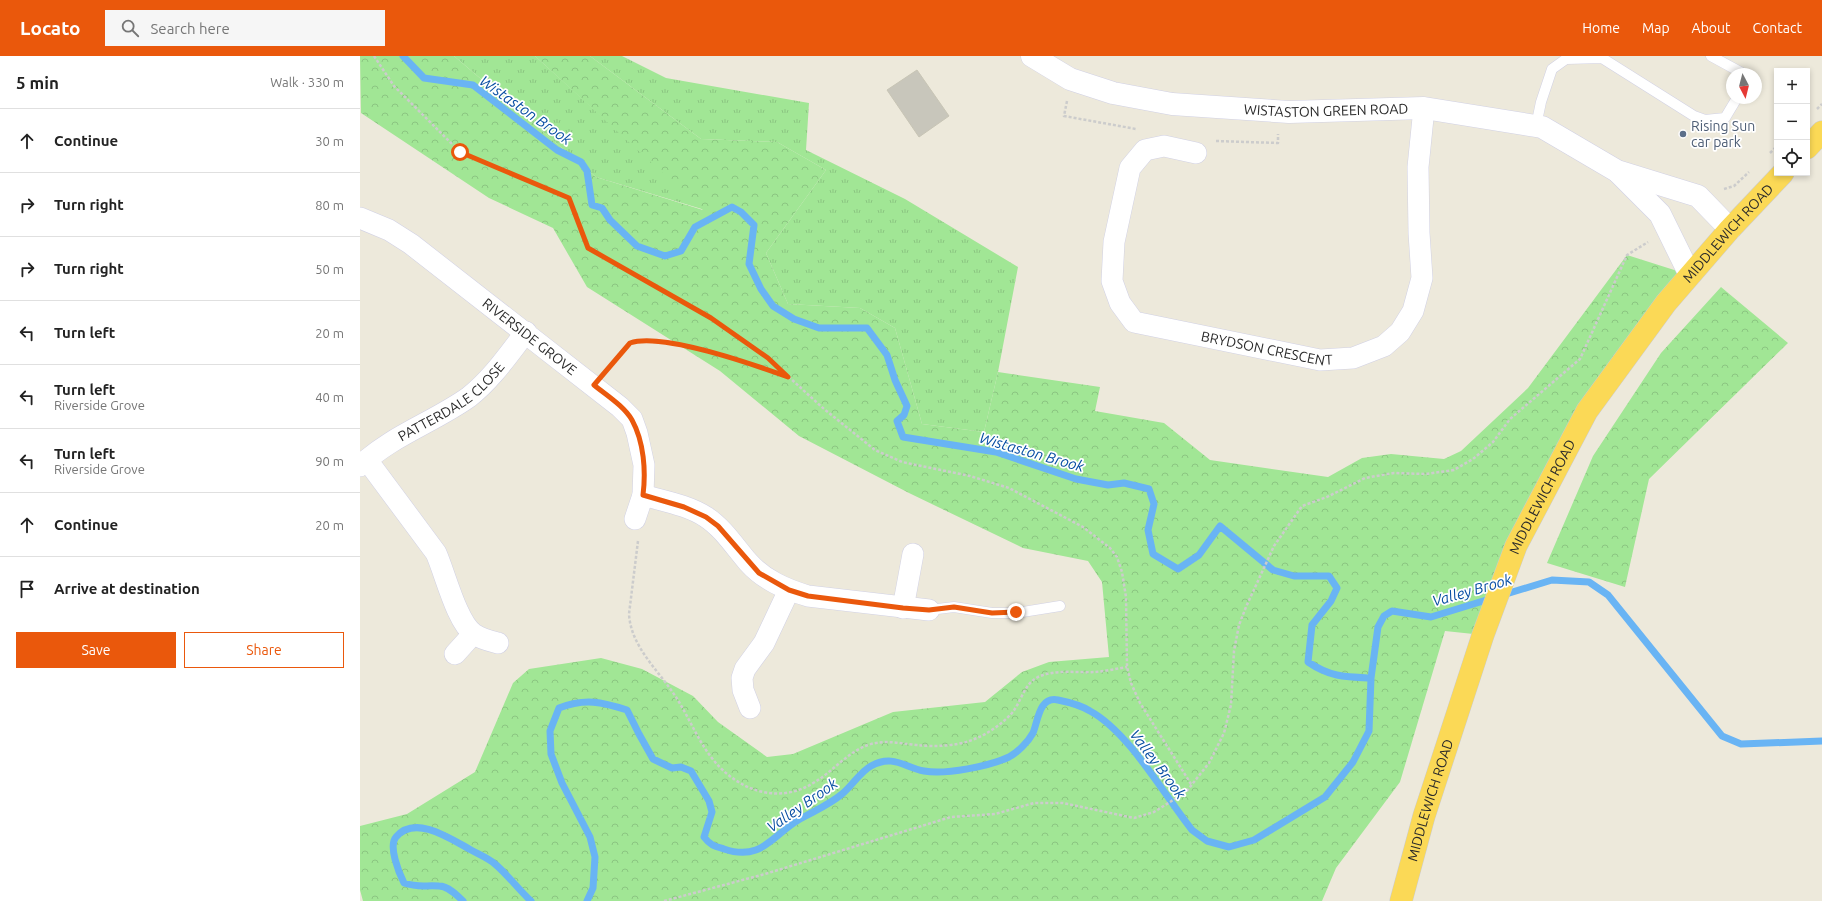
<!DOCTYPE html>
<html lang="en">
<head>
<meta charset="utf-8">
<style>
	:root { --surface:#fff; --page:#f6f6f6; --text:#222; --muted:#767676; --line:#e0e0e0; --accent:#ea580c }
	body { margin:0; font-family:Ubuntu,sans-serif; background:var(--page); color:var(--text) }
	.controls { position:absolute; right:12px; top:12px; display:grid; overflow:hidden; border-radius:0px; box-shadow:0 2px 6px #0003 }
	.controls button { width:36px; height:36px; display:grid; place-items:center; padding:0; border:0; border-bottom:1px solid var(--line); background:var(--surface); color:var(--text); font:20px sans-serif }
	.compass { position:absolute; left:1366px; top:12px; width:36px; height:36px; border-radius:50%; background:var(--surface); box-shadow:0 2px 6px #0003; rotate:173deg }
	.stop { position:absolute; width:12px; height:12px; margin:-9px; border:3px solid #ea580c; border-radius:50%; background:#fff }
	.stop.end { background:#ea580c; border-color:#fff; box-shadow:0 1px 4px #0008 }
	.list { margin:0; padding:0; list-style:none }
	h2 { display:flex; justify-content:space-between; align-items:center; height:52px; margin:0; padding:0 16px; font-size:17px }
	h2 small { font-size:13px; font-weight:400; color:var(--muted) }
	.list li { display:grid; grid-template-columns:26px 1fr auto; gap:12px; align-items:center; box-sizing:border-box; height:64px; padding:0 16px; border-top:1px solid var(--line) }
	.list b { display:block; font-size:15px; white-space:nowrap }
	.list p { margin:0; font-size:13px; white-space:nowrap; color:var(--muted) }
	.list em { font-size:13px; font-style:normal; color:var(--muted) }
	.actions { display:flex; gap:8px; padding:12px 16px }
	.actions a { flex:1; padding:9px 0; border:1px solid var(--accent); border-radius:0px; text-align:center; font-size:14px; color:var(--accent) }
	.actions .main { background:var(--accent); color:#fff }
	.icon { flex:none; width:22px; height:22px; fill:none; stroke:currentColor; stroke-width:2; stroke-linecap:round; stroke-linejoin:round }
	.map { position:relative; flex:none; width:1462px; height:845px; overflow:hidden }
	header { display:flex; align-items:center; gap:24px; box-sizing:border-box; height:56px; padding:0 20px; background:var(--accent); color:#fff }
	header strong { font-size:19px }
	nav { display:flex; gap:22px; margin-inline-start:auto; font-size:14px }
	.search { width:280px; height:36px; background:var(--page); display:flex; align-items:center; gap:10px; box-sizing:border-box; padding:0 14px; border-radius:0px; color:var(--muted); font-size:15px }
	main { display:flex }
	aside { flex:1; background:var(--surface) }
	.map>svg:first-child { display:block }
	.grass { fill:url(#grass-tufts) }
	.forest { fill:url(#forest-crowns) }
	.lines { fill:none; stroke-linecap:round; stroke-linejoin:round }
	.stream { stroke:#69b4f4; stroke-width:7 }
	.building { fill:#c8c6bb; stroke:#c8c5b5 }
	.service-casing { stroke:#d1d1e4; stroke-width:11 }
	.minor-casing { stroke:#d1d1e4; stroke-width:22 }
	.tertiary-casing { stroke:#d1d1e4; stroke-width:23 }
	.trunk-casing { stroke:#ccc; stroke-width:23 }
	.path { stroke:#ccc; stroke-width:2.5; stroke-dasharray:3 2; stroke-linecap:butt }
	.service { stroke:#fff; stroke-width:10 }
	.minor { stroke:#fff; stroke-width:21 }
	.tertiary { stroke:#fff; stroke-width:22 }
	.trunk { stroke:#fbd956; stroke-width:22 }
	.route { stroke:#ea580c; stroke-width:5 }
	.service-dot { fill:#5c6f8a; stroke:#fff; stroke-width:1.5 }
	.labels { text-anchor:middle; dominant-baseline:central; stroke-width:3.5; stroke-linejoin:round; paint-order:stroke }
	.street-label { font-size:14px; fill:#2a2a2a; stroke:#fff }
	.service-label { font-size:14px; fill:#4e5e75; stroke:#fff; text-anchor:start }
	.water-label { font-size:15px; font-style:italic; fill:#074ea2; stroke:#fff }
</style>
</head>
<body>
<header>
<strong>Locato</strong>
<div class="search"><svg class="icon" aria-label="search" viewBox="0 0 24 24"><circle cx="10" cy="10" r="6"/><path d="M15 15l6 6"/></svg>Search here</div>
<nav><a>Home</a><a>Map</a><a>About</a><a>Contact</a></nav>
</header>
<main>
<aside>
<h2>5 min<small>Walk · 330 m</small></h2>
<ul class="list">
<li><svg class="icon" aria-label="ahead" viewBox="0 0 24 24"><path d="M12 20V5M6 11l6-6 6 6"/></svg><div><b>Continue</b></div><em>30 m</em></li>
<li><svg class="icon" aria-label="right" viewBox="0 0 24 24"><path d="M7 20v-9h11M14 6l5 5-5 5"/></svg><div><b>Turn right</b></div><em>80 m</em></li>
<li><svg class="icon" aria-label="right" viewBox="0 0 24 24"><path d="M7 20v-9h11M14 6l5 5-5 5"/></svg><div><b>Turn right</b></div><em>50 m</em></li>
<li><svg class="icon" aria-label="left" viewBox="0 0 24 24"><path d="M17 20v-9H6M10 6l-5 5 5 5"/></svg><div><b>Turn left</b></div><em>20 m</em></li>
<li><svg class="icon" aria-label="left" viewBox="0 0 24 24"><path d="M17 20v-9H6M10 6l-5 5 5 5"/></svg><div><b>Turn left</b><p>Riverside Grove</p></div><em>40 m</em></li>
<li><svg class="icon" aria-label="left" viewBox="0 0 24 24"><path d="M17 20v-9H6M10 6l-5 5 5 5"/></svg><div><b>Turn left</b><p>Riverside Grove</p></div><em>90 m</em></li>
<li><svg class="icon" aria-label="ahead" viewBox="0 0 24 24"><path d="M12 20V5M6 11l6-6 6 6"/></svg><div><b>Continue</b></div><em>20 m</em></li>
<li><svg class="icon" aria-label="arrive" viewBox="0 0 24 24"><path d="M6 21V4h12l-3 4 3 4H6"/></svg><div><b>Arrive at destination</b></div></li>
</ul>
<div class="actions"><a class="main">Save</a><a>Share</a></div>
</aside>
<div class="map">
<svg width="1462" height="845" viewBox="0 0 1462 845">
	<defs>
		<pattern id="grass-tufts" width="24" height="20" patternUnits="userSpaceOnUse"><rect width="24" height="20" fill="#a1e695"/><path d="M3 7l-1-3M5 7V3M7 7l1-3M15 17l-1-3M17 17v-4M19 17l1-3" fill="none" stroke="#8bc581"/></pattern>
		<pattern id="forest-crowns" width="20" height="18" patternUnits="userSpaceOnUse"><rect width="20" height="18" fill="#a1e695"/><path d="M2 6a3 3 0 1 1 6 0M12 15a3 3 0 1 1 6 0" fill="none" stroke="#8bc581"/></pattern>
	</defs>
	<rect width="100%" height="100%" fill="#ede9db"/>
	<path class="grass" d="M94 0H175L345 154 236 121Z
		M230 0H262L306 22 449 47 446 94 545 143 658 211 638 316 624 376 562 368 535 272 500 252 428 248 406 197 466 114 417 86 341 83Z"/>
	<path class="forest" d="M0 0H94L236 121 343 154 175 0H230L341 83 417 86 466 114 406 197 428 248 500 252 535 272 562 368 624 376 638 316 740 331 735 355 804 367 850 404 968 421 1002 402 1031 398 1084 403 1101 395 1168 332 1267 199 1330 219 1227 355 1123 579 1085 575 1040 726 976 812 962 845H3L0 834V770L47 758 115 716 153 627 169 613 241 602 282 613 333 640 358 666 407 701 433 698 533 656 625 646 662 616 689 606 749 601 742 526 728 505 663 492 549 437 439 380 360 315 227 231 193 172 129 142 1 57Z
		M1361 231 1428 287 1289 423 1265 531 1187 507 1233 400 1301 297Z"/>
	<g class="lines">
		<path class="stream" d="M43 0 64 22 113 29 197 94 221 106 227 115 232 149 242 152 250 164 277 190 305 200 321 195 335 171 372 151 381 156 394 169 389 208 401 233 413 250 434 263 459 272H507L527 299 535 324 547 350 544 359 537 365 543 381 636 396 716 423 748 429 764 427 789 433 794 448 788 474 793 498 818 513 839 499 860 470 913 514 934 520H969L977 532 971 545 952 569 948 606C970 621 985 621 1011 622
			M103 845C97 839 88 830 79 830 64 829 59 832 44 827 39 817 28 790 36 781 55 758 91 783 111 794 118 798 128 802 135 808 148 819 158 833 171 845
			M227 845 233 832 235 801 230 781 202 727 191 698 190 675 199 652C225 642 242 646 267 654L279 678 293 703 312 712 321 711 331 715 349 745 352 756 344 781C350 789 354 790 364 793 402 806 412 779 440 763 454 755 469 749 482 738 492 730 500 716 511 710 533 698 544 711 564 715 586 719 630 710 649 701 658 696 668 686 673 677 678 665 679 640 698 644 708 646 722 650 730 655 769 676 804 739 832 774L847 785 869 791 894 784 965 741 993 706 1009 675 1011 622 1018 571 1024 560 1032 555 1071 561 1192 524 1229 526 1248 539 1362 680 1381 688 1462 685"/>
	</g>
	<path class="building" d="M557 14 589 60 559 81 527 34Z"/>
	<g class="lines">
		<defs>
			<path id="service" d="M1351 0 1384 18
				M1176 70 1181 46 1192 13 1206 3 1242 2 1334 60 1345 64 1365 62 1377 42
				M569 554 594 551 632 557H656L700 550"/>
			<g id="minor">
				<path id="s1" d="M836 97 804 90 785 94 770 112 754 186 752 225 760 247 774 266 960 304 993 302 1024 290 1040 276 1053 255 1062 222 1059 177 1058 111 1064 52"/>
				<path id="s2" d="M0 162 29 174 51 188 260 351 272 363 277 377 284 409 283 439 275 463"/>
				<path d="M7 404 76 497C85 517 97 567 114 578 121 583 130 585 138 587"/>
				<path id="s3" d="M0 410C31 380 74 366 109 341 132 323 148 299 166 276"/>
				<path d="M283 439C303 445 328 449 346 461 363 472 375 491 388 506 404 524 425 533 448 540L569 554"/>
				<path d="M543 552 553 498"/>
				<path d="M95 598 113 578"/>
				<path d="M390 652 383 634 382 622 385 613 404 587 429 534"/>
			</g>
			<g id="tertiary">
				<path id="s4" d="M672 0 710 23 753 37 812 48 929 56 1064 52 1182 71 1257 115 1338 140 1370 173"/>
				<path d="M1259 117 1300 158 1330 219"/>
			</g>
			<g id="trunk">
				<path d="M1447 92 1462 76"/>
				<path id="s5" d="M1041 845 1064 760 1123 579 1156 490 1227 355 1306 247 1370 173 1423 117"/>
			</g>
		</defs>
		<use href="#service" class="service-casing"/>
		<use href="#minor" class="minor-casing"/>
		<use href="#tertiary" class="tertiary-casing"/>
		<use href="#trunk" class="trunk-casing"/>
		<path class="path" d="M14 0 34 30 100 96 209 142 228 192 351 262 408 302 464 353 515 394 542 406 610 420 649 432 723 471 750 492 757 501 762 516 766 541 767 611 771 627 780 647 831 728
			M707 45 704 60 776 73
			M1457 53 1462 48
			M856 85 918 87V78
			M1410 97 1417 90
			M1364 133 1374 130 1389 116
			M248 312C254 305 262 293 270 287 291 274 401 311 426 320
			M278 485 269 558C271 593 302 617 319 646 330 664 338 684 351 701 376 734 418 750 455 726 473 715 488 696 508 689 525 683 541 688 558 689 573 691 595 690 609 685 625 680 641 669 652 657 661 646 664 628 678 621 695 613 717 617 735 616 745 615 756 613 767 611
			M304 845 405 818 591 761 635 758 674 747H703L774 762 794 756 826 736 849 707 864 677 871 649 874 595 879 569 886 551 914 490 942 450 967 441 1005 422 1034 417 1066 418 1094 414 1113 403 1133 386 1150 363 1220 303 1267 199 1288 186"/>
		<use href="#service" class="service"/>
		<use href="#minor" class="minor"/>
		<use href="#tertiary" class="tertiary"/>
		<use href="#trunk" class="trunk"/>
	</g>
	<g class="lines">
		<path class="route" d="M100 96 209 142 228 192 351 262 408 302 428 321C395 309 301 276 270 287L234 329C246 339 264 350 272 364 284 386 286 415 283 439L324 451 346 461 358 470 399 517 429 534 448 540 543 552 569 554 594 551 632 557 656 556"/>
	</g>
	<circle class="service-dot" cx="1323" cy="78" r="4"/>
	<g class="labels">
		<g class="street-label">
			<text stroke="none"><textPath href="#s4" startOffset="304">WISTASTON GREEN ROAD</textPath></text>
			<text stroke="none"><textPath href="#s5" startOffset="753">MIDDLEWICH ROAD</textPath></text>
			<text stroke="none"><textPath href="#s2" startOffset="208">RIVERSIDE GROVE</textPath></text>
			<text stroke="none"><textPath href="#s1" startOffset="373">BRYDSON CRESCENT</textPath></text>
			<text stroke="none"><textPath href="#s3" startOffset="112">PATTERDALE CLOSE</textPath></text>
			<text stroke="none"><textPath href="#s5" startOffset="429">MIDDLEWICH ROAD</textPath></text>
			<text stroke="none"><textPath href="#s5" startOffset="105">MIDDLEWICH ROAD</textPath></text>
		</g>
		<g class="service-label">
			<text x="1331" y="70">Rising Sun<tspan x="1331" dy="16">car park</tspan></text>
		</g>
		<g class="water-label">
			<text transform="translate(166 54) rotate(35)">Wistaston Brook</text>
			<text transform="translate(672 396) rotate(16)">Wistaston Brook</text>
			<text transform="translate(1112 534) rotate(-16)">Valley Brook</text>
			<text transform="translate(798 708) rotate(53)">Valley Brook</text>
			<text transform="translate(442 749) rotate(-35)">Valley Brook</text>
		</g>
	</g>
</svg>
<div class="controls">
<button>+</button>
<button>−</button>
<button><svg class="icon" aria-label="locate" viewBox="0 0 24 24"><circle cx="12" cy="12" r="6"/><path d="M12 2v4M12 18v4M2 12h4M18 12h4"/></svg></button>
</div>
<svg class="compass" viewBox="-18 -18 36 36"><path d="M0-13l5 13h-10z" fill="#e53935"/><path d="M0 13l5-13h-10z" fill="#767676"/></svg>
<div class="stop" style="left:100px;top:96px"></div>
<div class="stop end" style="left:656px;top:556px"></div>
</div>
</main>
</body>
</html>
